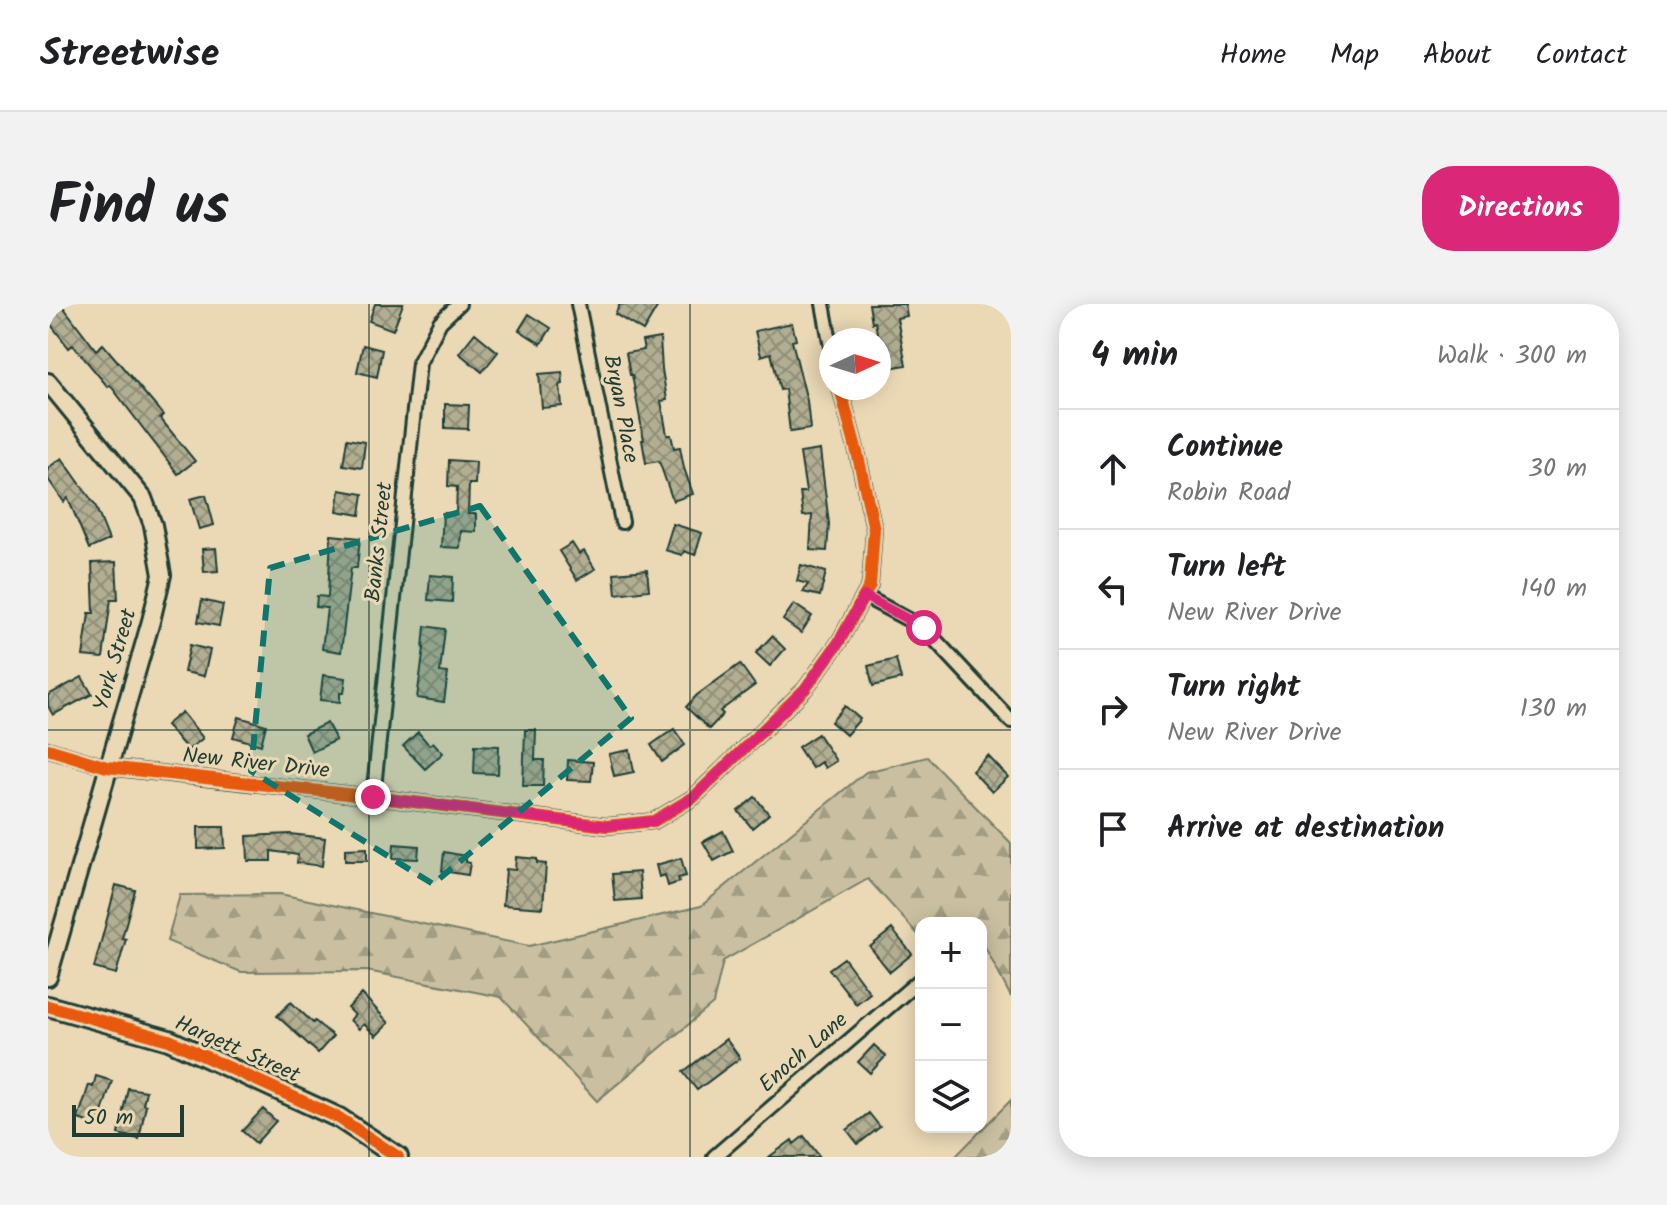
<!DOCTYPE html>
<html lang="en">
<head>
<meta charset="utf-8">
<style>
	:root { --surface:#fff; --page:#f2f2f2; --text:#202124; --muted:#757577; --line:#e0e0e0; --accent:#db2777 }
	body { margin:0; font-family:Kalam,sans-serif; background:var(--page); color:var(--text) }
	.controls { position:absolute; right:24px; bottom:24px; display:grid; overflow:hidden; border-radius:16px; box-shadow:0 4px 20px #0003 }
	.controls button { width:72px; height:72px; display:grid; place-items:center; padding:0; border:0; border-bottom:2px solid var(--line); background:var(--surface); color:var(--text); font:40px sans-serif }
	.compass { position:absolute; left:771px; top:24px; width:72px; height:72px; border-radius:50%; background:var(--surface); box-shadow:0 4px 20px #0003; rotate:86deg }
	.scale { position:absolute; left:24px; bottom:20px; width:112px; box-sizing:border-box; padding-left:8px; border:4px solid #1f3d34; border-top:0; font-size:22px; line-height:28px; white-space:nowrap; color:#1f3d34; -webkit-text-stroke:6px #ebd9b6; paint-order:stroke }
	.stop { position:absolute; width:24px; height:24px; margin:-18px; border:6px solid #db2777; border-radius:50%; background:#fff }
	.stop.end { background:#db2777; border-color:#fff; box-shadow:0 2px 8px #0008 }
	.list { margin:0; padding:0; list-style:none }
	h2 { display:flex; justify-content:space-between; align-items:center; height:104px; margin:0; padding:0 32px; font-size:34px }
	h2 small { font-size:26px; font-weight:400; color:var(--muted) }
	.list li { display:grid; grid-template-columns:52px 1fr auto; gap:24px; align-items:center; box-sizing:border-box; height:120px; padding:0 32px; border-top:2px solid var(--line) }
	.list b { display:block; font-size:30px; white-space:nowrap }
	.list p { margin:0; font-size:26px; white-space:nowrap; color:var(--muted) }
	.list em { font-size:26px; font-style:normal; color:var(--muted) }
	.icon { flex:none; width:44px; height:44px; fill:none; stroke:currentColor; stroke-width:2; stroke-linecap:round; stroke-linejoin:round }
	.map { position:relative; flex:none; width:963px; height:853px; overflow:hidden; border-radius:32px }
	header { display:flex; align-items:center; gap:48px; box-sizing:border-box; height:112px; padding:0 40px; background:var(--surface); border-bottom:2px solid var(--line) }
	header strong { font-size:38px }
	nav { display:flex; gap:44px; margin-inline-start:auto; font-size:28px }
	.intro { display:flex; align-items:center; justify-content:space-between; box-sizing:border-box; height:192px; padding:0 48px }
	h1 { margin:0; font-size:56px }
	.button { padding:20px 36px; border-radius:32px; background:var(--accent); color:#fff; font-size:28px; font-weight:700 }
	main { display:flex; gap:48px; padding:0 48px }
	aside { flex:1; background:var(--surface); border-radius:32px; box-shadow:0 4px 20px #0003 }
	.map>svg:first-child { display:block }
	.forest { fill:url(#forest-firs); stroke:#747e6a; stroke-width:2 }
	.building { fill:url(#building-cross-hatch); stroke:#1f3d34; stroke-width:2 }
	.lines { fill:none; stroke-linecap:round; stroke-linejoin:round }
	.minor-casing { stroke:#1f3d34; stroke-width:18 }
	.tertiary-casing { stroke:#1f3d34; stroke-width:22 }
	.secondary-casing { stroke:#1f3d34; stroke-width:24 }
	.minor { stroke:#ebd9b6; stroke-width:12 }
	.tertiary { stroke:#ebd9b6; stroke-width:16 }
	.secondary { stroke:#ebd9b6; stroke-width:18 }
	.cycleway-casing { stroke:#ebd9b6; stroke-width:17 }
	.cycleway { stroke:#e8590c; stroke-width:12 }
	.route { stroke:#db2777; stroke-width:10 }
	.marked { fill:#0f766e; fill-opacity:0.2; stroke:#0f766e; stroke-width:6; stroke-dasharray:16 10; stroke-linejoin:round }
	.grid { fill:none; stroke:#1f3d34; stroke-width:2; stroke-opacity:0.55 }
	.labels { text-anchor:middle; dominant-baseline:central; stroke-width:6; stroke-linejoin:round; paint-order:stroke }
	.street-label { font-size:22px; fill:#1f3d34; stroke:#ebd9b6 }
</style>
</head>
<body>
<header>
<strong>Streetwise</strong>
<nav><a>Home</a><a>Map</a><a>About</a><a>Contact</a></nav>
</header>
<div class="intro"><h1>Find us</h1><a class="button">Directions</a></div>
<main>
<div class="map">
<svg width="963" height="853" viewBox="0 0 963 853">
	<defs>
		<pattern id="forest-firs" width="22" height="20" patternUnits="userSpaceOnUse" patternTransform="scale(2)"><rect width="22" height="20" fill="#cac0a1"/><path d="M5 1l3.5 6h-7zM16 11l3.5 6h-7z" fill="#a39d84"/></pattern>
		<pattern id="building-cross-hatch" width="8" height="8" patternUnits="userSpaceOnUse" patternTransform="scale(2)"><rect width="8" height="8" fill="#b2ae92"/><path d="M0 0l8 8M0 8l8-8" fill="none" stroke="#908f78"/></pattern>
	</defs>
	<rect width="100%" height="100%" fill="#ebd9b6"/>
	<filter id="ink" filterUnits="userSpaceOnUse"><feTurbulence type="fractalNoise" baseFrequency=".0125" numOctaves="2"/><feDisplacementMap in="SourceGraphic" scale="16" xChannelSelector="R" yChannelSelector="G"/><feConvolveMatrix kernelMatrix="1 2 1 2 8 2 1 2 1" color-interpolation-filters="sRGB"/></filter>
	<g filter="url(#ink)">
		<path class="forest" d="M879 453 963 539V693L935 639 933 640V619H873V634L820 575 675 657 665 700 549 797 453 693 319 667 193 668 119 637 132 591 232 590 481 642 653 602 818 468Z
			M963 796V853H907Z"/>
		<path class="building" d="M10 0H13L48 46 55 40 115 111 112 114 147 157 130 170 62 81 60 83 25 41 21 44 0 17V8Z
			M327 0H355L345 26 321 17Z
			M572 0H611L595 27 567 10Z
			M821 0H857L859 12 849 14 858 61 836 65 827 18 824 19Z
			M481 10 503 24 493 40 471 26Z
			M744 19 748 36 744 37 759 97 762 125 742 128 737 85 732 86 723 49 713 52 707 27Z
			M427 29 450 48 434 68 411 49Z
			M612 34 614 65 619 96 613 97 619 131H623L626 144 632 143 636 164 645 190 625 197 611 157 598 159 594 136H596L584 71H582L578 49 596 46 594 37Z
			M315 41 334 46 329 73 309 68Z
			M514 68 515 80 512 81 514 102 494 104 491 70Z
			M397 100 421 101 420 125 397 124Z
			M299 135 317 138 314 164 295 161Z
			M772 146 781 220 779 247 762 246 764 211 755 212 752 188H758L752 149Z
			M14 154 47 201 61 236 41 245 20 194 16 198 0 175V164Z
			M401 156 428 158 427 180H421L420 210H428V228L413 227 412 244 393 243 395 209H408L409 183 400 182Z
			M292 186 315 190 312 211 289 207Z
			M158 191 166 221 151 225 142 195Z
			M625 220 654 229 647 251 636 247 634 251 617 246Z
			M283 231 312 234 309 264H303L293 348 274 345 279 304 268 303 269 292 280 293Z
			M524 239 531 250 536 247 547 265 529 276 511 247Z
			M168 244 170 267 156 268 154 245Z
			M68 258 70 295H63L55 354 35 352 41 309H46L44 259Z
			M753 261 778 268 772 292 755 288 760 280 749 277Z
			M599 266 601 286 568 290 566 269Z
			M382 271 405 273 404 298 380 296Z
			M154 296 175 301 171 322 150 318Z
			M746 300 764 312 753 329 735 316Z
			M377 322 397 325 392 368 400 369 396 398 369 394 376 344H375Z
			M724 332 737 345 722 362 708 349Z
			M142 341 162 346 156 372 136 368Z
			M848 355 853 375 825 382 820 362Z
			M692 360 707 381 672 407 675 410 661 425 638 403 649 391Z
			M275 371 298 374 296 389H292V398L272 396Z
			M34 373 44 390 5 411 0 402V391Z
			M797 402 812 415 798 431 783 418Z
			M134 408 155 434 140 446 118 421Z
			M191 413 218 421 213 441 185 433Z
			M279 419 288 436 264 448 256 430Z
			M626 425 637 441 614 458 603 441Z
			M477 426H488L487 456H496L495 482H475Z
			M370 428 381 441 385 438 395 449 377 465 355 442Z
			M770 430 788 457 777 464 773 458 764 464 750 443Z
			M427 441 451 442 450 470 426 469Z
			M582 446 586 468 566 472 561 450Z
			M940 452 960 473 944 488 924 467Z
			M520 456 545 458 543 477 519 476Z
			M707 493 721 510 704 524 690 507Z
			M150 523H176L177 544 150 545Z
			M675 527 685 547 666 557 655 538Z
			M242 530 277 534 274 562 249 559 250 551 223 547V557H200L199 532Z
			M346 540 371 542 370 555 345 554Z
			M319 544V557H297V545Z
			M396 548 418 552V558L422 559 420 571 394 567Z
			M468 553 489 555V559L498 560 495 604 455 601 458 565 467 566Z
			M633 554 638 572 630 574 631 578 620 582 617 571 611 573 608 561Z
			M591 568 593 595 567 597 564 570Z
			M68 581 87 586 74 634 78 635 68 670 46 664Z
			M844 625 864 650 842 668 822 643Z
			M796 654 822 689 808 700 781 665Z
			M314 690 341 719 328 732 316 720 311 725 302 716 307 711 300 704Z
			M243 698 265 719 267 717 285 732 270 749 229 712Z
			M678 735 692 754 649 786 635 768Z
			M826 741 838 752 822 769 810 758Z
			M48 772 64 777 50 821 30 815 41 781 45 783Z
			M80 784 98 787 95 800 98 801 91 835 70 830Z
			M215 805 228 817 208 839 194 827Z
			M821 809 832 823 810 840 799 826Z
			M756 832 772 853H721L744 836 746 840Z"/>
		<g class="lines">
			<defs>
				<path id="minor" d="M530 0 574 218
					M775 0 783 43
					M816 292 876 324 963 417
					M0 445 59 463 325 493 559 522 606 517 646 493 757 385 791 338 822 281 826 225 810 152 792 84
					M325 493 371 59 392 18 411 0
					M666 853 873 675"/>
				<path id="tertiary" d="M0 78 95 194 105 221 114 271 103 317 0 673"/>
				<path id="secondary" d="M0 702 121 736 291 814 350 853"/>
			</defs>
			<use href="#minor" class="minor-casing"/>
			<use href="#tertiary" class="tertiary-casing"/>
			<use href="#secondary" class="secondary-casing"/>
			<use href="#minor" class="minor"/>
			<use href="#tertiary" class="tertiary"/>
			<use href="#secondary" class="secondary"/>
			<defs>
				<path id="cycleway" d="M0 445 59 463 325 493 559 522 606 517 646 493 757 385 791 338 822 281 826 225 810 152 792 84
					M0 702 121 736 291 814 350 853"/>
			</defs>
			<use href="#cycleway" class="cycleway-casing"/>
			<use href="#cycleway" class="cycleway"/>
		</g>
	</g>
	<g class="lines" filter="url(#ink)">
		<path class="route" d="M325 493 559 522 606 517 646 493 757 385 791 338 816 292 876 324"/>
	</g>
	<path class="marked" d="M432 202 583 414 385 580 203 467 222 264Z"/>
	<path class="grid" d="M321 0V853M642 0V853M0 426H963"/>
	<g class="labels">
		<g class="street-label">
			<text transform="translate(572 105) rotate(79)">Bryan Place</text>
			<text transform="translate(332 238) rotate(-84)">Banks Street</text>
			<text transform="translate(68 356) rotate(-74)">York Street</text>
			<text transform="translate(208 460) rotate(6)">New River Drive</text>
			<text transform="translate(189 746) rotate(24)">Hargett Street</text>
			<text transform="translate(756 749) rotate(-41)">Enoch Lane</text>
		</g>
	</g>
</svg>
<div class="controls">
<button>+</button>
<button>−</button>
<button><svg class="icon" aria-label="layers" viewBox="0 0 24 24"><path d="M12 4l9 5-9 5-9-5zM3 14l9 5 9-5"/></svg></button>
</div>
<svg class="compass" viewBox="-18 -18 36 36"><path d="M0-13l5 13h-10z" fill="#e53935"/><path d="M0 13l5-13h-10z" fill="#757577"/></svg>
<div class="scale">50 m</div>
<div class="stop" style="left:876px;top:324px"></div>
<div class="stop end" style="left:325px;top:493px"></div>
</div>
<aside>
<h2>4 min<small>Walk · 300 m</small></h2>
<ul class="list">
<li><svg class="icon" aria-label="ahead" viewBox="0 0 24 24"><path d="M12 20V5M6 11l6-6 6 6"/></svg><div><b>Continue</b><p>Robin Road</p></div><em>30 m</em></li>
<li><svg class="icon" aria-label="left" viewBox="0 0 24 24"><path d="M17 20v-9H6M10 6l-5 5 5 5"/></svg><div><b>Turn left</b><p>New River Drive</p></div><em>140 m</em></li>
<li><svg class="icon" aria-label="right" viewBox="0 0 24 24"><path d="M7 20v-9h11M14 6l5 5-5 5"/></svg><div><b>Turn right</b><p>New River Drive</p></div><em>130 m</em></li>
<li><svg class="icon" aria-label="arrive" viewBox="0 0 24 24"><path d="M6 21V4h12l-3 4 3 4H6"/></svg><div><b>Arrive at destination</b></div></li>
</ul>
</aside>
</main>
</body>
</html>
